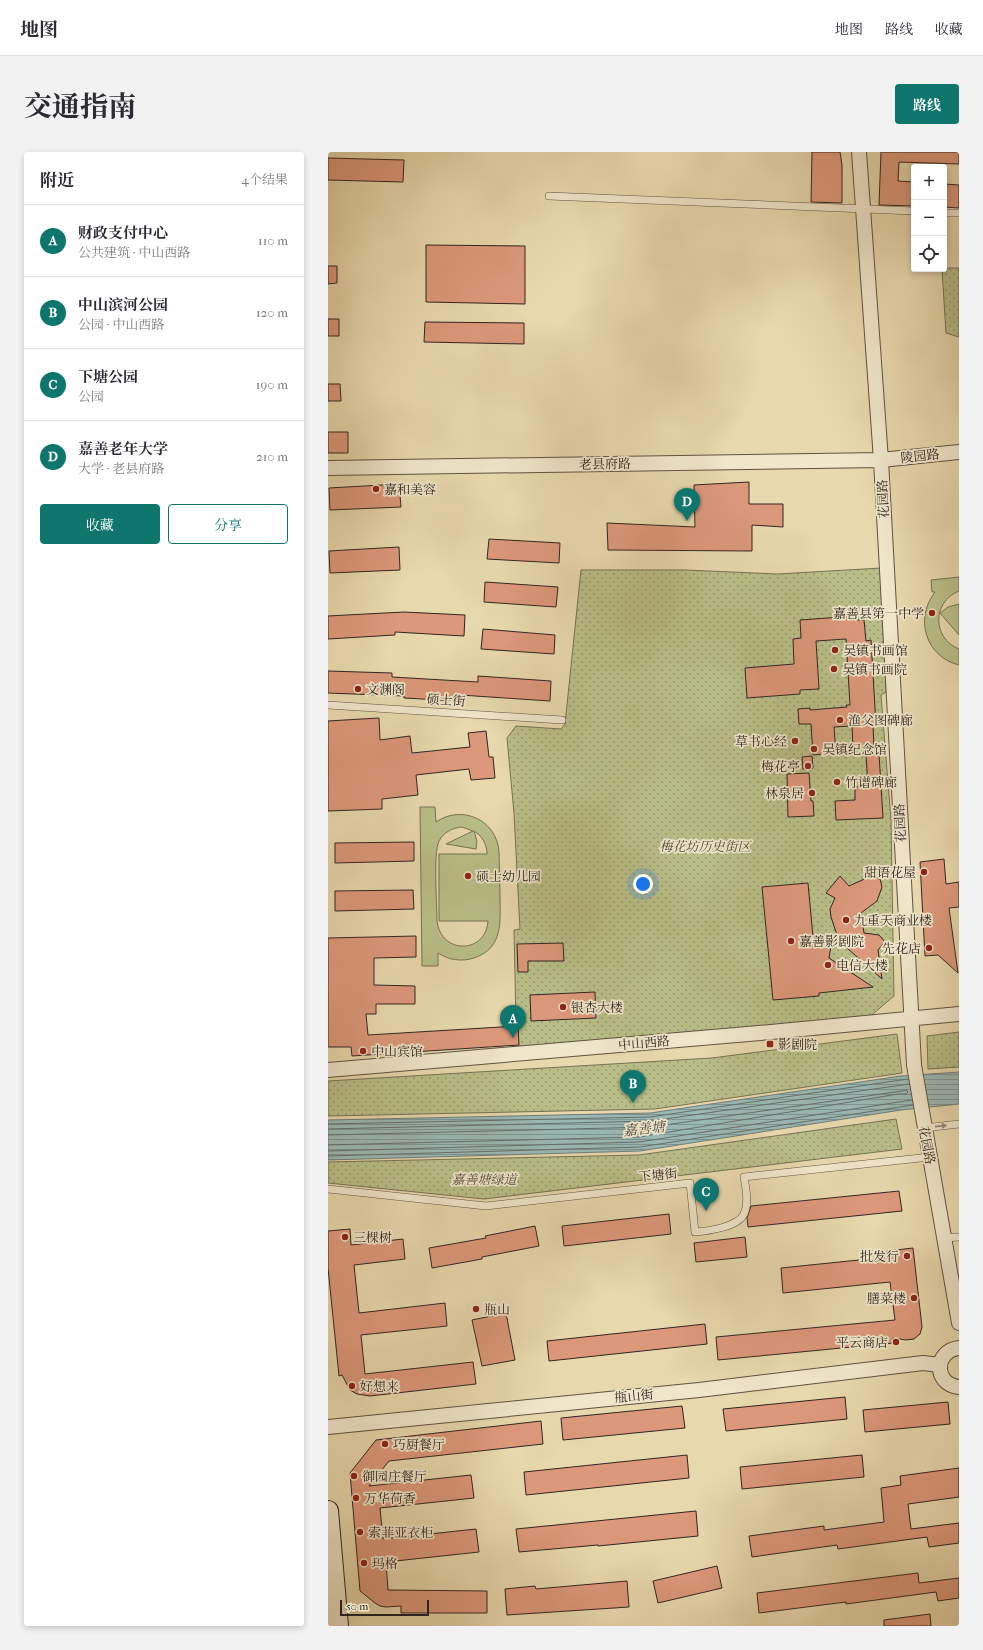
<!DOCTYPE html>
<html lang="zh">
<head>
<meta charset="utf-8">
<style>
	:root { --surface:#fff; --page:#f2f2f3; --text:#2b2b33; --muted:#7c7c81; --line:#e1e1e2; --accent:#0f766e }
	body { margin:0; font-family:"IM FELL French Canon","Noto Serif SC",serif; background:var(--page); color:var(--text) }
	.controls { position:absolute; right:12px; top:12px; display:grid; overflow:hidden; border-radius:4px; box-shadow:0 2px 6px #0003 }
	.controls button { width:36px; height:36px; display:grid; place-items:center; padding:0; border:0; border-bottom:1px solid var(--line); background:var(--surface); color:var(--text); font:20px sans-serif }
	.scale { position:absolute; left:12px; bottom:10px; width:89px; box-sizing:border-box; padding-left:4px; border:2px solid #322520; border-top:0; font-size:11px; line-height:14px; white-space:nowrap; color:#322520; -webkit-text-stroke:3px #f0e6ca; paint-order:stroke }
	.you { position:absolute; left:315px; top:732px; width:14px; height:14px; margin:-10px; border:3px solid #fff; border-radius:50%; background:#1a73e8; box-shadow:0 0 0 6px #1a73e833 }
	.badge { display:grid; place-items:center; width:26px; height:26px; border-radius:50%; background:var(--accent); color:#fff; font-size:13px; font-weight:700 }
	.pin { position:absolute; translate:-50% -33px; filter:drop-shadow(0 1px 2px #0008) }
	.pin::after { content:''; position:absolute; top:21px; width:14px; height:12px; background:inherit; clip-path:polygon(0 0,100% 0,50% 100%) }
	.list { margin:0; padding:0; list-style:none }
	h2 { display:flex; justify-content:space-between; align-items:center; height:52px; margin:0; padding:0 16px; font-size:17px }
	h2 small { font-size:13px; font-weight:400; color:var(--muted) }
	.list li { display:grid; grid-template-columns:26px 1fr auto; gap:12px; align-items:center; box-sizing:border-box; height:72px; padding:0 16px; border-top:1px solid var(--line) }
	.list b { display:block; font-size:15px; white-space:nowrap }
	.list p { margin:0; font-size:13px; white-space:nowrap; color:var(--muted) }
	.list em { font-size:13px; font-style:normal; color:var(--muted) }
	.actions { display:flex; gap:8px; padding:12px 16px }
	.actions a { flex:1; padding:9px 0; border:1px solid var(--accent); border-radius:4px; text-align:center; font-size:14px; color:var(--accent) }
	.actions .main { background:var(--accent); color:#fff }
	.icon { flex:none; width:22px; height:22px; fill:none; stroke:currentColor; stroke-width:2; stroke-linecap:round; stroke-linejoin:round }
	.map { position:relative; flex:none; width:631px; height:1474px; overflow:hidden; border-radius:4px }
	header { display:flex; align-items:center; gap:24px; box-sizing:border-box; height:56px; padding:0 20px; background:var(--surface); border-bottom:1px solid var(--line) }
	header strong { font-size:19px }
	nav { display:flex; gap:22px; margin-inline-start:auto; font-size:14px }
	.intro { display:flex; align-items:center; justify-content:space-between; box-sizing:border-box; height:96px; padding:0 24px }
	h1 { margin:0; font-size:28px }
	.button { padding:10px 18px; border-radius:4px; background:var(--accent); color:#fff; font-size:14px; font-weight:700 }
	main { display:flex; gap:24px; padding:0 24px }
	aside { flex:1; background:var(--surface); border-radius:4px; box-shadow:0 2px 6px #0003 }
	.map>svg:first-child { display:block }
	.grass { fill:url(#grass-dots); stroke:#767254 }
	.pitch { fill:#b9be88; stroke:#767254; fill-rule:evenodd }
	.water { fill:url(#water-rules); stroke:#707d79 }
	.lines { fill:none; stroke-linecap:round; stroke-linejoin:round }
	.shore { stroke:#666e6a; stroke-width:1 }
	.building { fill:#dc987b; stroke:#322520 }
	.service-casing { stroke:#605243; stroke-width:8 }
	.minor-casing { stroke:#605243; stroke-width:16 }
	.secondary-casing { stroke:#322520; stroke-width:22 }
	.service { stroke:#f0e6ca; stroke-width:7 }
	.minor { stroke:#f0e6ca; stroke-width:14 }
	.secondary { stroke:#f0e6ca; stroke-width:20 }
	.oneway { fill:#918675 }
	.poi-dot { fill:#8f2418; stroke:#f0e6ca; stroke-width:1.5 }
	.labels { text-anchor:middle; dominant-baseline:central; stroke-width:3.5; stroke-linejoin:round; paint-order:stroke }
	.street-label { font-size:13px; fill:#322520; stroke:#f0e6ca }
	.poi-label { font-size:13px; fill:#322520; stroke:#f0e6ca; text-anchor:start }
	.park-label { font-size:13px; font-style:italic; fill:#544b3a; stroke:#f0e6ca }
	.water-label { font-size:14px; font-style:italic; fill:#4c4a45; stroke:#f0e6ca }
</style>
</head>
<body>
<header>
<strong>地图</strong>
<nav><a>地图</a><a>路线</a><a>收藏</a></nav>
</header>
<div class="intro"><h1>交通指南</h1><a class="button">路线</a></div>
<main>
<aside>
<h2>附近<small>4个结果</small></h2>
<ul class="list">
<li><span class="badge">A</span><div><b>财政支付中心</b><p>公共建筑 · 中山西路</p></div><em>110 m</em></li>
<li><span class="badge">B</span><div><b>中山滨河公园</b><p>公园 · 中山西路</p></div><em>120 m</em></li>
<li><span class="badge">C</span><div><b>下塘公园</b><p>公园</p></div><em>190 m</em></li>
<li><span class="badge">D</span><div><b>嘉善老年大学</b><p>大学 · 老县府路</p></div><em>210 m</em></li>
</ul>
<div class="actions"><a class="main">收藏</a><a>分享</a></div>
</aside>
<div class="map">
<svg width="631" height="1474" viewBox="0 0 631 1474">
	<defs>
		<pattern id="grass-dots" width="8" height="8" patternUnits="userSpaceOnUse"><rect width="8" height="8" fill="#b9be88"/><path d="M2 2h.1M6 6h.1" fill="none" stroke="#979a6f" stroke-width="1.8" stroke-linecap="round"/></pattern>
		<pattern id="water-rules" width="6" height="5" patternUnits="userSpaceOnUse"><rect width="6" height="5" fill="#9ab8b4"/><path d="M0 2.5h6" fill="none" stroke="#7e9592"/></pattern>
	</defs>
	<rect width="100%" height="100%" fill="#e8d8ad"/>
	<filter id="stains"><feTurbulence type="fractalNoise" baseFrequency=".005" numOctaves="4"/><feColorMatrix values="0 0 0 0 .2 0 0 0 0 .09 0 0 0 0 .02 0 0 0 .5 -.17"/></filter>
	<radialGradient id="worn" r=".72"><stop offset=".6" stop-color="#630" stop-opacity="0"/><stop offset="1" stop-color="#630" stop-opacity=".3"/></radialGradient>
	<path class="grass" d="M616 116H631V185L618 181 614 117Z
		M553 416 557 461 558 540 553 543 563 668 566 844 540 866 191 898 188 871 186 778 192 777 186 661 179 586 188 574 233 577 237 572 253 418H357L450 422Z
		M631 880V915L600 917 599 884Z
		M569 882 574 921 327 957 0 964V929L384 906Z
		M568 967 574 997 156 1047 0 1031V1010L311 1003Z"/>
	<path class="pitch" d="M631 425V439C604 450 604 486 631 497V513C598 505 586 467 607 440H604L603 428Z
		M631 452V483L612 461 620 455Z
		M92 655H107L108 670C134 652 169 668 171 700 171 714 172 729 172 743 172 769 176 796 146 806 133 810 121 808 110 801V814H94ZM134 675 145 679 118 692 148 697 149 689 146 679C154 684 158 691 159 700V702H111V769H160C158 802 113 803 109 769 109 753 105 701 111 689 116 680 124 676 134 675Z"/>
	<path class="water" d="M631 920V952L573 958 312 999 0 1008V968L322 961 573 924Z"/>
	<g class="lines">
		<path class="shore" d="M0 972 322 965 580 927
			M0 977 323 969 581 932
			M0 983 323 975 574 939 578 938 580 940 578 942H570L311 985 0 993
			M0 999 311 990 584 948
			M0 1004 312 995 585 953"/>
	</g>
	<path class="building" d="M484 0H512L514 13V51L483 50Z
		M553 0H631V12L571 10 570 29 586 30V54L551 53Z
		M0 6 76 8 75 30 0 28Z
		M616 32 631 33V56L616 55Z
		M98 93 197 94V152L98 150Z
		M0 114H9V131L0 132Z
		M0 167H11V184H0Z
		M97 170 196 171V192L96 190Z
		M0 232H12L13 249H0Z
		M0 280H20V301H0Z
		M421 330V352H455V375L424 373V399L280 398 279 371 367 375 366 333Z
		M71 332 73 355 2 358 1 336Z
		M161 387 232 391 231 411 159 407Z
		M71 395 72 418 2 421 1 399Z
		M157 430 230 435 228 455 156 450Z
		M76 460 137 463 136 484 67 480V483L0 487V464Z
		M528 464 529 468H536L538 489 543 488 548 573H545L546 595 525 596 524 574 506 575 508 601 485 603 483 572H471L470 557 482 556V558L519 555 518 553H522L518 487 488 489 491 537 472 538V542L419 546 417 516 466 512 465 487 473 486 472 468Z
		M155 477 227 483 226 502 153 497Z
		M0 519 64 521V525L150 530V524L223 529 222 549 132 543 131 549 76 546V544L0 541Z
		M51 566 52 588 82 584 84 601 142 595 140 581 158 579 161 605H165L167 626 143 628 141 617 88 623 90 643 54 647V657L0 659V569Z
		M551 602 555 666 508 668 507 649 527 648V635L540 634 538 603Z
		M484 604 485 616 475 617 474 605Z
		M481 621 483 649H485L486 664 460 665 459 622Z
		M86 690V709L7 711V691Z
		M616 707 618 732 631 730V755L621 756 630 821 610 803 597 804 592 710Z
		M512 724 521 734 541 725H548L552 727 554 735 549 749 533 761 536 781 551 783 557 790 550 798 554 827 511 789 503 765 502 757 507 746 498 741Z
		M480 731 485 785 489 784 490 795 503 794 501 806 545 835 491 841V844L445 848 434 735Z
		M85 738 86 757 7 759V739Z
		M88 784V805L46 806V833L87 834V852H48V862H38L40 883 190 874 191 893 24 904 23 895H0V786Z
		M235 791 236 809H200V820H190L189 792Z
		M267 840 268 866 203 869 202 843Z
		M571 1039 574 1059 420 1075 419 1066 423 1054Z
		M341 1062 343 1082 236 1094 234 1074Z
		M207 1074 211 1094 154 1105V1107L104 1116 101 1096 158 1086 157 1084Z
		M22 1077 23 1093 75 1087 77 1107 26 1113 31 1161 117 1151 119 1174 33 1183 37 1222 145 1210 148 1232 42 1244 29 1242 22 1238 14 1223 11 1224 0 1116V1079Z
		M417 1085 419 1105 368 1110 366 1091Z
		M585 1096 594 1175 592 1182 586 1187 578 1188 565 1186V1191L390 1208 388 1185 567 1168 562 1130 455 1141 453 1116 560 1105 559 1099Z
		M178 1161 187 1208 154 1214 144 1168Z
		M377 1172 379 1192 221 1209 219 1189Z
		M517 1245 519 1267 398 1279 395 1257Z
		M620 1250 622 1272 537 1280 535 1258Z
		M354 1254 357 1276 235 1288 233 1266Z
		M213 1269 215 1292 61 1309 41 1334 143 1323 146 1346 52 1356 55 1387 148 1377 151 1400 58 1410 60 1438 159 1439V1461H73V1454L58 1455 52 1454 47 1451 32 1439 22 1321 48 1288Z
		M359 1303 361 1326 198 1343 196 1320Z
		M534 1303 536 1325 414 1337 412 1315Z
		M631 1316V1345L580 1352 583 1377 631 1371V1391L601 1395 599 1385 510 1397 509 1393 424 1405 421 1384 496 1374V1378L556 1370 553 1336 573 1333 572 1324Z
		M368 1359 370 1384 270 1394V1393L191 1400 188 1377Z
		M389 1414 394 1436 330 1451 325 1429Z
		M590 1421 591 1431 631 1426V1446L610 1449 608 1440 518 1452V1450L431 1461 429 1441Z
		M299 1429 301 1455 179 1463 177 1437 207 1434 208 1437Z
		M602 1462 603 1474H556V1468Z"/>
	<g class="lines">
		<defs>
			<path id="service" d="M221 44 586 59
				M616 61H631
				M0 553 234 568
				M596 976 631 972
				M0 1037 158 1054 362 1031 367 1080C380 1079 410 1075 416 1062 421 1051 418 1037 416 1025L602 1005
				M616 1086 631 1085"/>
			<path id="minor" d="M531 0 553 308 586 913 631 1171
				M0 316 553 308 631 300
				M0 918 443 880 631 862
				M631 1196C606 1199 605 1232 631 1235
				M0 1275 371 1238 595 1211 612 1213"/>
			<path id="secondary" d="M0 1359 10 1474"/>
		</defs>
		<use href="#service" class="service-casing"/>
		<use href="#minor" class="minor-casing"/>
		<use href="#secondary" class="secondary-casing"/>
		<use href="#service" class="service"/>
		<use href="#minor" class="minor"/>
		<use href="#secondary" class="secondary"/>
	</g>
	<defs><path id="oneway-solid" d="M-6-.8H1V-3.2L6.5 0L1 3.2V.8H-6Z"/></defs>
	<use class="oneway" href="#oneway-solid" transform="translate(613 974) rotate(-6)"/>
	<g class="poi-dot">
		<circle cx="48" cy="337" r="4"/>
		<circle cx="604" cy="461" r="4"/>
		<circle cx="507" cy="498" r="4"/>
		<circle cx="506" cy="517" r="4"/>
		<circle cx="30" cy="537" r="4"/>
		<circle cx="512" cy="568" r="4"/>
		<circle cx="467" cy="589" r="4"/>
		<circle cx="486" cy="597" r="4"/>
		<circle cx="480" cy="614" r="4"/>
		<circle cx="509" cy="630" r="4"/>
		<circle cx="484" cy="641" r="4"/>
		<circle cx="596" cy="720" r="4"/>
		<circle cx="140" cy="724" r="4"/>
		<circle cx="518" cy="768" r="4"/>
		<circle cx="463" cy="789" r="4"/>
		<circle cx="601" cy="796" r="4"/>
		<circle cx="500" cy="813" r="4"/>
		<circle cx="235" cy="855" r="4"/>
		<rect x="438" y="888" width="8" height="8" rx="2"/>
		<circle cx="35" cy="899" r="4"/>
		<circle cx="17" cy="1085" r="4"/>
		<circle cx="579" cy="1104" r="4"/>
		<circle cx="586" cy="1146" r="4"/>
		<circle cx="148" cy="1157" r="4"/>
		<circle cx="568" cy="1190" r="4"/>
		<circle cx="24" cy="1234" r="4"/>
		<circle cx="57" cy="1292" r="4"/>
		<circle cx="26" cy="1324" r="4"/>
		<circle cx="28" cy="1346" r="4"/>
		<circle cx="32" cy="1380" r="4"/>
		<circle cx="36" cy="1411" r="4"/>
	</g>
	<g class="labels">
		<g class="street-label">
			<text transform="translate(592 304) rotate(-6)">陵园路</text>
			<text transform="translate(277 312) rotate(-1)">老县府路</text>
			<text transform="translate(555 347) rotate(-93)">花园路</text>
			<text transform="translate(118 548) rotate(4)">硕士街</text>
			<text transform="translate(572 671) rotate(-93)">花园路</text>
			<text transform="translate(316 891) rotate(-5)">中山西路</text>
			<text transform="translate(599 993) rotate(79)">花园路</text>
			<text transform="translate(330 1023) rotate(-6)">下塘街</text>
			<text transform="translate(306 1244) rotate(-6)">甁山街</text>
		</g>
		<g class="poi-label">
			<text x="56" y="337">嘉和美容</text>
			<text x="596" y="461" text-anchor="end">嘉善县第一中学</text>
			<text x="515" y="498">吴镇书画馆</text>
			<text x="514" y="517">吴镇书画院</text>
			<text x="38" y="537">文渊阁</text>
			<text x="520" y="568">渔父图碑廊</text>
			<text x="459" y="589" text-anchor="end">草书心经</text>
			<text x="494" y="597">吴镇纪念馆</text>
			<text x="472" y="614" text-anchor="end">梅花亭</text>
			<text x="517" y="630">竹谱碑廊</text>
			<text x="476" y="641" text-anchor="end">林泉居</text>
			<text x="588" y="720" text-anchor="end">甜语花屋</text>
			<text x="148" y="724">硕士幼儿园</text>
			<text x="526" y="768">九重天商业楼</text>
			<text x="471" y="789">嘉善影剧院</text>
			<text x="593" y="796" text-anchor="end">先花店</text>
			<text x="508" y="813">电信大楼</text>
			<text x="243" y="855">银杏大楼</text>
			<text x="450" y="892">影剧院</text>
			<text x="43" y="899">中山宾馆</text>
			<text x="25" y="1085">三棵树</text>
			<text x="571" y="1104" text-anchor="end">批发行</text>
			<text x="578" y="1146" text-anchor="end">膳菜楼</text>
			<text x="156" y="1157">瓶山</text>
			<text x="560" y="1190" text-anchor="end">平云商店</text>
			<text x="32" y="1234">好想来</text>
			<text x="65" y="1292">巧厨餐厅</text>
			<text x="34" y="1324">御园庄餐厅</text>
			<text x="36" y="1346">万华荷香</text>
			<text x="40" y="1380">索菲亚衣柜</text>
			<text x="44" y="1411">玛格</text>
		</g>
		<g class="park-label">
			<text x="377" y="694">梅花坊历史街区</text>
			<text x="156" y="1027">嘉善塘绿道</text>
		</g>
		<g class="water-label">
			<text transform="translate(316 977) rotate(-6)">嘉善塘</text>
		</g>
	</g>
	<rect width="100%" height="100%" filter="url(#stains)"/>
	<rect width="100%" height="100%" fill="url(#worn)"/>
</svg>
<div class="controls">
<button>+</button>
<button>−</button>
<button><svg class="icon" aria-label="locate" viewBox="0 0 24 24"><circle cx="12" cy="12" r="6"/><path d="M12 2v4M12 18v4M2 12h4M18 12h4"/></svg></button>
</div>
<div class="scale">50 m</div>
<div class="you"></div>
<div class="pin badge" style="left:185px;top:886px">A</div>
<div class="pin badge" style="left:305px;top:951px">B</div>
<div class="pin badge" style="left:378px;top:1059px">C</div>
<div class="pin badge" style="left:359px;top:369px">D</div>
</div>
</main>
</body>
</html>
